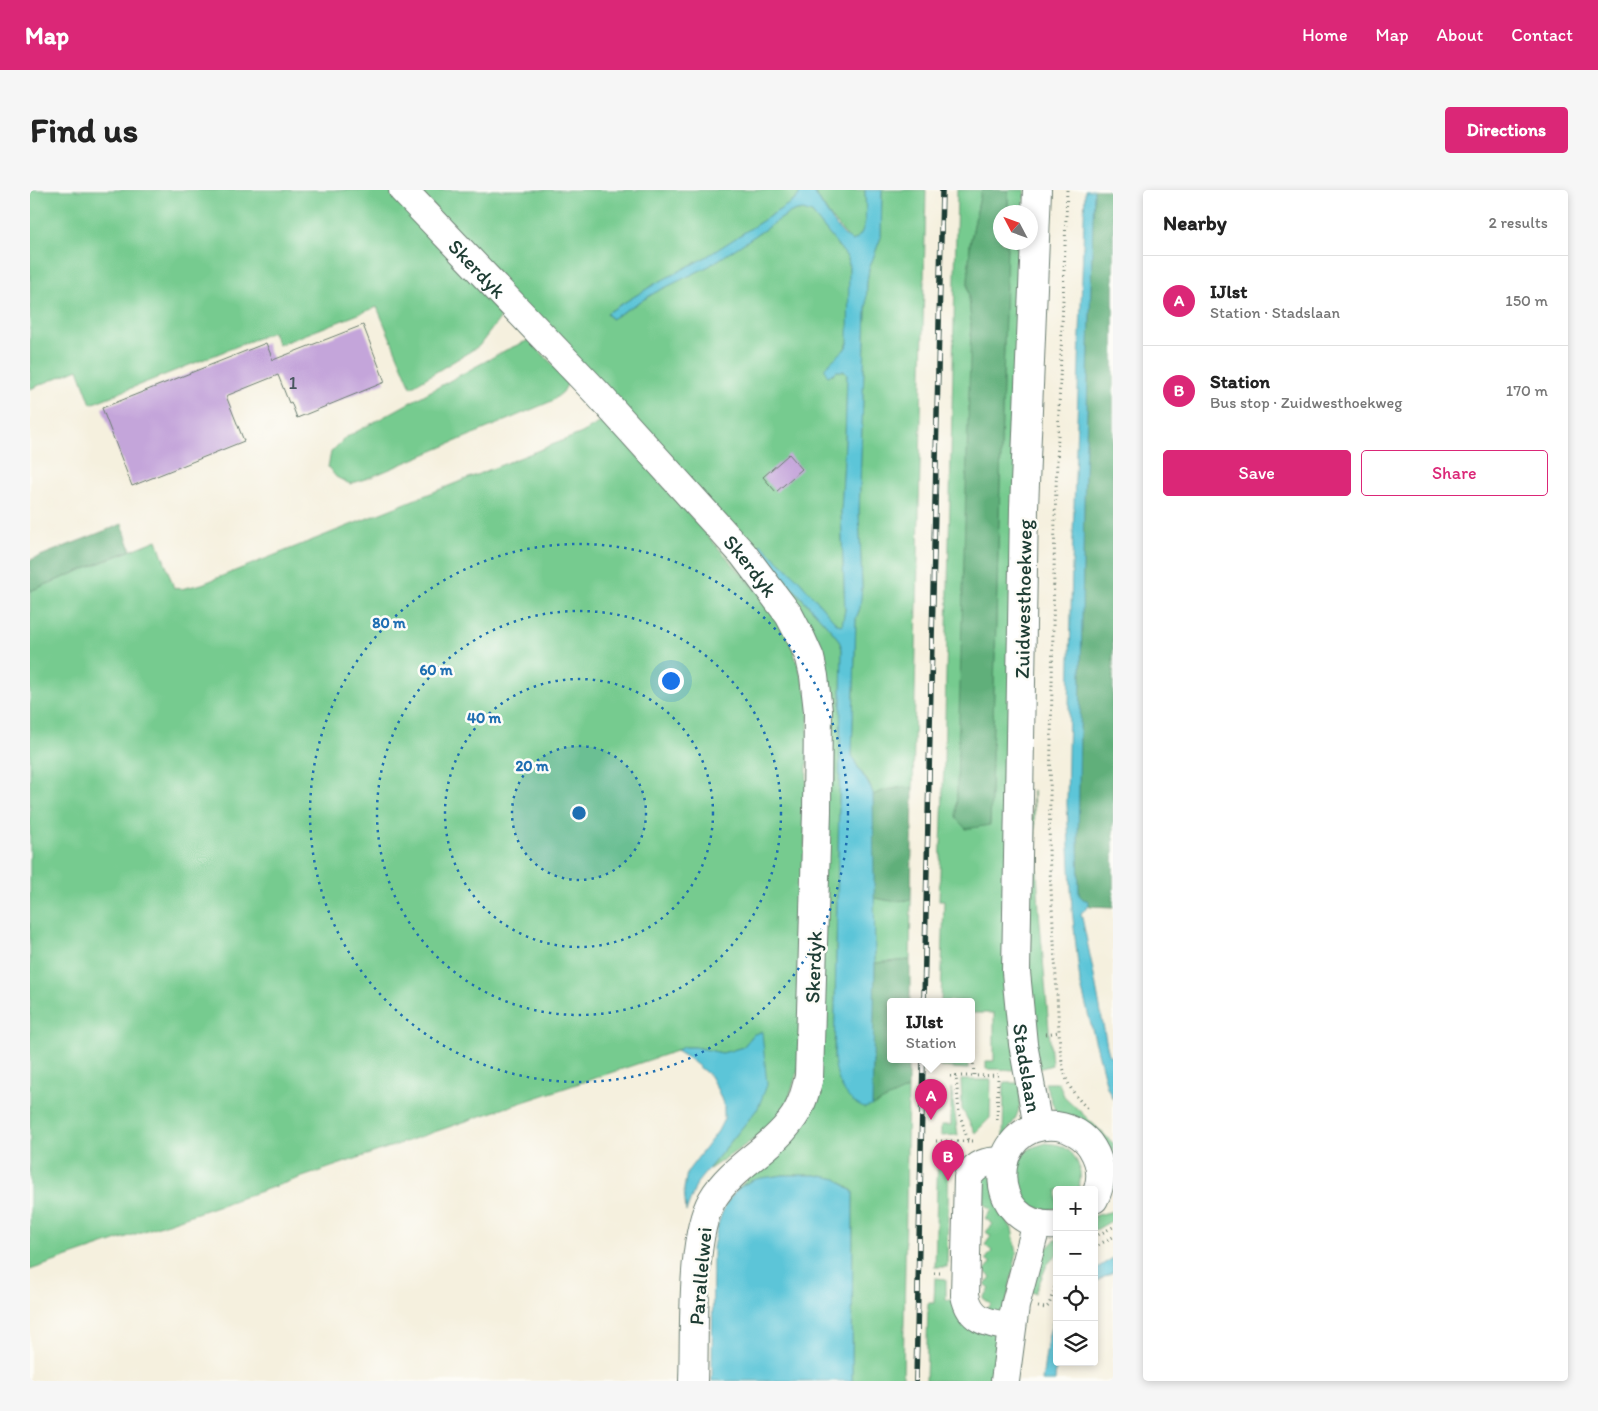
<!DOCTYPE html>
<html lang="en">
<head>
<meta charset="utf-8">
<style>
	:root { --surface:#fff; --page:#f6f6f6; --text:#222; --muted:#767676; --line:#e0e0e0; --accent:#db2777 }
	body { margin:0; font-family:Itim,sans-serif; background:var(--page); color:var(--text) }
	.controls { position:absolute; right:15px; bottom:15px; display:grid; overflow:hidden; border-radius:5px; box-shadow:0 2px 8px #0003 }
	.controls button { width:45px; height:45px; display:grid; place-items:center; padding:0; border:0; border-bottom:1px solid var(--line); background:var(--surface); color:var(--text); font:25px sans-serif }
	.compass { position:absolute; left:963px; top:15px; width:45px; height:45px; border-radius:50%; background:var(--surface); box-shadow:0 2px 8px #0003; rotate:311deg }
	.you { position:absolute; left:640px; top:490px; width:18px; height:18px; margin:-12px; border:4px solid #fff; border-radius:50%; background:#1a73e8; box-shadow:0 0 0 8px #1a73e833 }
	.badge { display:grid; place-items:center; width:32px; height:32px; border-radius:50%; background:var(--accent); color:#fff; font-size:16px; font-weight:700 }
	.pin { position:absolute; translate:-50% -41px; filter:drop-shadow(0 1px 2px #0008) }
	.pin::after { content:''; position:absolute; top:26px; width:18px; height:15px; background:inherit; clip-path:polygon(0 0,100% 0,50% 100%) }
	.popup { position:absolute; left:857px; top:808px; width:88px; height:65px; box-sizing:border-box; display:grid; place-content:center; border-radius:5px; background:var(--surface); filter:drop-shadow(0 1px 4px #0005); font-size:16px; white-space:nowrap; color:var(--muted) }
	.popup b { font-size:19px; color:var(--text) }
	.popup::after { content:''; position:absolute; left:50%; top:100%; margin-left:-10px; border:10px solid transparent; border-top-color:var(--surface) }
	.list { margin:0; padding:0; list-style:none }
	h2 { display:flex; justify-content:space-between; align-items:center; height:65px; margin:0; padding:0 20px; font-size:21px }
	h2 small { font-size:16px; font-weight:400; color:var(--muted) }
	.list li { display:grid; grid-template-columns:32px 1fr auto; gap:15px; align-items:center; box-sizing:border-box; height:90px; padding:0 20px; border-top:1px solid var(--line) }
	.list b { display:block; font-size:19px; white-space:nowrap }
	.list p { margin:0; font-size:16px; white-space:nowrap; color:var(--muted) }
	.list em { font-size:16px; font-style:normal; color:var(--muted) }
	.actions { display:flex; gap:10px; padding:15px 20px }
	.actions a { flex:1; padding:11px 0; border:1px solid var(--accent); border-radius:5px; text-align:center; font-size:18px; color:var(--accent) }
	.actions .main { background:var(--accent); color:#fff }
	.icon { flex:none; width:28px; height:28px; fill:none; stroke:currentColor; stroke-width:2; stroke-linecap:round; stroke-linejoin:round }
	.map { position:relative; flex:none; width:1083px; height:1191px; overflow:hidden; border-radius:5px }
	header { display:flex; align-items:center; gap:30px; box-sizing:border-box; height:70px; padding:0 25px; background:var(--accent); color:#fff }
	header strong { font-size:24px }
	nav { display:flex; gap:28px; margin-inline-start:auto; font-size:18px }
	.intro { display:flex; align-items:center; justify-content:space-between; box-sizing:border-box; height:120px; padding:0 30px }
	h1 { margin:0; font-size:35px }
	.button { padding:12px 22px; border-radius:5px; background:var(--accent); color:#fff; font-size:18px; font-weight:700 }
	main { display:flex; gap:30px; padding:0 30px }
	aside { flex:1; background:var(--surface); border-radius:5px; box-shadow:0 2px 8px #0003 }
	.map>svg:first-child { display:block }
	.green { fill:#76cb8f; stroke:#4a8462 }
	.forest { fill:#60af7a; stroke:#407657 }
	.water { fill:#5cc5d8; stroke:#3e8186 }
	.building { fill:#c4a5da }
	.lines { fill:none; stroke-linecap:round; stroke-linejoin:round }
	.minor-casing { stroke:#6a7c70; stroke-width:30 }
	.path { stroke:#6a7c70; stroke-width:3; stroke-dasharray:1 4; stroke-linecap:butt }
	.minor { stroke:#fff; stroke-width:28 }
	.rail-casing { stroke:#1f3d34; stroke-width:5.5 }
	.rail { stroke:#fdfcf7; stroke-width:4; stroke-dasharray:11; stroke-linecap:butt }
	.ring { fill:none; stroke:#1f6fb2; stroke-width:2.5; stroke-dasharray:2.5 5 }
	.labels { text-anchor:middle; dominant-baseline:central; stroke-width:5; stroke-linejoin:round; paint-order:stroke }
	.number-label { font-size:19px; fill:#48575e }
	.street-label { font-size:21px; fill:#1f3d34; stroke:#fdfcf7 }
	.centre { fill:#1f6fb2; stroke:#fdfcf7; stroke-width:2.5 }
	.ring-label { font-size:15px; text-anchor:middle; font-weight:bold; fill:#1f6fb2; stroke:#fdfcf7; stroke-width:5; stroke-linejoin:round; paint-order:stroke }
</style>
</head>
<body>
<header>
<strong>Map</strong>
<nav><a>Home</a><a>Map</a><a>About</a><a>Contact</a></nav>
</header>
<div class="intro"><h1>Find us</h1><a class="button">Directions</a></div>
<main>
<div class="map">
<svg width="1083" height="1191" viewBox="0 0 1083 1191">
	<rect width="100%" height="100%" fill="#fdfcf7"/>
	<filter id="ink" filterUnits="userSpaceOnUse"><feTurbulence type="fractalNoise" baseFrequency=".02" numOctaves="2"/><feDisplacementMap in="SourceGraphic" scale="10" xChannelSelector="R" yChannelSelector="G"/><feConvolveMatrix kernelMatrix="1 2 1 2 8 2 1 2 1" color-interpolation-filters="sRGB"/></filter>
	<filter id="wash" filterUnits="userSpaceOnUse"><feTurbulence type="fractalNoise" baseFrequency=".0096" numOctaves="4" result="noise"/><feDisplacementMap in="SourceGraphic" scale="20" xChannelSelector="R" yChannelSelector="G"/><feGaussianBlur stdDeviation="1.12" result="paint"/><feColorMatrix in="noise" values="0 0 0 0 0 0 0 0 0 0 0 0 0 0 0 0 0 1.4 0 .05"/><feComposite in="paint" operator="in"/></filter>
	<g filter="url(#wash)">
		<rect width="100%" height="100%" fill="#f5f0de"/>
		<path class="green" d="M0 0H363L474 123 449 156 381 197 347 117 248 155 243 142 61 214 48 179 0 199Z
			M390 0H769V5L765 10 676 67 625 94 577 123 581 129 626 102 679 76 761 22 773 20 782 23 818 68 819 75V150L802 185 807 181H814L817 185 815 251 811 322 815 420 812 435 807 434 768 389 731 354 740 374 801 440 809 450 812 459 804 869 834 918 878 899 873 1191H822L823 1001 807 989 786 985H753L720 991 706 1000 766 940 792 477Z
			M783 0H835C835 17 840 41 823 51L819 49 799 25Z
			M852 0H896L883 598C869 596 856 600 843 605 840 589 827 580 822 565L826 428 829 421 832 397 829 323 837 91 839 79 851 47Z
			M927 0H953L951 2 940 54 938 94 941 134 960 634 977 53H993L987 880 956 879V871H964V823H941V811H911L914 710H909L914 573Z
			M978 0H995L994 22H978Z
			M499 150 539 191 533 202 522 211 341 287 320 294 306 287 298 277 301 262 315 248 476 160Z
			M575 229 746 423 756 437 779 510 768 880 755 920 735 942 678 980 728 918 724 844 713 857 700 861 692 863 665 857H653L646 861 454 925 0 1080V401L127 350 144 398 151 399 172 394 552 243Z
			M1003 600 1009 721 1022 875 1008 879 996 795Z
			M844 708 862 711 881 710 880 770 845 773Z
			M910 869H933L935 872H938V879L910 877Z
			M931 890H961L960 928 945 943 932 919Z
			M974 893H990C992 921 987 927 973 949Z
			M1015 893H1029L1034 906 1083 953V984L1027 926Z
			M921 898 928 945 911 946V935H921Z
			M1016 953C1021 954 1027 954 1032 956 1048 964 1054 983 1048 1000H1027V1018C990 1028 969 979 1001 958 1005 956 1011 955 1016 953Z
			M908 957H919L917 1077H905Z
			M960 979 966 1010 982 1039 987 1063 973 1127 954 1123 961 1114 953 1108 960 1099 955 1095 961 1087 954 1081 961 1073 956 1069 962 1061 955 1055 961 1046 956 1042 963 1034 955 1028 962 1020 946 1007V994Z
			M1083 1021V1030L1064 1041V1026Z
			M1027 1048V1064L1017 1075 1005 1103 997 1102 1010 1065Z
			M905 1088 916 1089V1110H926L970 1144 965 1191H896L898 1113H904Z"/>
		<path class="forest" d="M953 0H978V22H971V52L977 53 960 635 936 639 926 628 941 134 938 94 940 54 951 2Z
			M1064 0H1083V717L1059 716 1058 711 1053 709 1049 705 1048 652 1054 313Z
			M92 334 101 360 0 401V370Z
			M876 597 883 598 881 710 862 711 844 708 843 605 855 600Z
			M880 770V811H861V869H878V899L842 916 845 773Z"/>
		<path class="water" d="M769 0H783C791 13 809 46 823 51 840 42 835 16 835 0H852L851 47 839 79 837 91 829 323 832 397 830 418 826 428 822 565C827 579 837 589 843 603L845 773 842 916 834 918C813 909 807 890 804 869L812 459 809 450 801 440 727 358 731 354 768 389 807 434 812 435 815 420 811 322 815 251 817 185 814 181H807L798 186C795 183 795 181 795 177L814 160 818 154 819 75 818 68 782 23 773 20 761 22 679 76 626 102 581 129 577 123 625 94 676 67 765 10 769 5Z
			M1055 0H1064L1054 313 1048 652 1049 705 1053 709 1059 711V716L1051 723 1062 775 1077 856 1079 864 1083 867V909L1077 897 1050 792 1042 719 1037 614 1042 375Z
			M732 842 737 895 728 918 667 993 656 1022 654 999 657 982 688 941 694 929V916L688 901 680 886 661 870 646 861 653 857H665L692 863 700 861 713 857 724 844Z
			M753 985H786L807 989 823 1002 822 1191H682L683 1057C688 1032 694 1004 719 992 728 987 743 987 753 985Z
			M1083 1068V1082L1064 1093V1080Z
			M1027 1117V1166L1025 1191H1012L1018 1148Z"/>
		<g id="blocks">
			<path class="building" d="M333 135 355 192 267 228 261 212 259 213 248 185 196 206 214 251 102 296 72 218 236 153 243 170Z
				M759 264 772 279 746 302 733 287Z"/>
		</g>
	</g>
	<g filter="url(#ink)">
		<use href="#blocks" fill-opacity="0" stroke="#6a7c70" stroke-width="1"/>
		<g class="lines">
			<defs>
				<g id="minor">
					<path id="s1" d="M373 0 567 203 713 364 759 425 771 448 780 468 784 486 788 521 787 621 779 887C775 903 771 919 760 932 738 962 702 976 682 1010 660 1048 665 1145 663 1191"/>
					<path id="s2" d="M1007 0 994 318 986 782 993 854 1008 937"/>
					<path d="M973 972C957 970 947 974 938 987L935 1105C940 1131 958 1133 981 1137"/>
					<path d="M1027 1035C953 1041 955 929 1027 936 1041 938 1055 946 1062 958 1072 974 1073 992 1064 1009"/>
					<path d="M975 1191 985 1116 1007 1033"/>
				</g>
			</defs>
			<use href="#minor" class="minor-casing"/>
			<path class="path" d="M1037 0 1025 326 1019 663 1030 858C1034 887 1037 899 1059 920
				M1016 844 1029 842
				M943 869 944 886 968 885 967 934
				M920 886H926L929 922 938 951
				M926 886H944
				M906 951H925
				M925 964V951H943
				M1064 1047 1083 1037
				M1064 1057 1083 1047
				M904 1083H911
				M1008 1117 1016 1118 1019 1115 1027 1090"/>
			<use href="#minor" class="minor"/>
			<defs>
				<path id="rail" d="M894 811 912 0
					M886 1191 893 869"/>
			</defs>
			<use href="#rail" class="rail-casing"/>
			<use href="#rail" class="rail"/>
		</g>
	</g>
	<circle cx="549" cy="623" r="67" fill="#1f6fb2" fill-opacity=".12"/>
	<g class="ring">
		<circle cx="549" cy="623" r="67"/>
		<circle cx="549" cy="623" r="134"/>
		<circle cx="549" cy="623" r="202"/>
		<circle cx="549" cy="623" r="269"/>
	</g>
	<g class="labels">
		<g class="number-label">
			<text x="263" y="192">1</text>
		</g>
		<g class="street-label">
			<text stroke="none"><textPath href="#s1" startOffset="108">Skerdyk</textPath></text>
			<text stroke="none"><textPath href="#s1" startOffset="512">Skerdyk</textPath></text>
			<text transform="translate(993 409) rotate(-89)">Zuidwesthoekweg</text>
			<text transform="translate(783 777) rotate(-88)">Skerdyk</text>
			<text stroke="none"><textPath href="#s2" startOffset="879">Stadslaan</textPath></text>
			<text transform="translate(670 1086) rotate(-85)">Parallelwei</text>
		</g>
	</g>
	<circle cx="549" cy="623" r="8" class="centre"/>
	<g class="ring-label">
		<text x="359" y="438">80 m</text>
		<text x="406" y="485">60 m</text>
		<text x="454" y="533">40 m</text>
		<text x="502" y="581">20 m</text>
	</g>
</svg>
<div class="controls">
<button>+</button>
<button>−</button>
<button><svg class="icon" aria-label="locate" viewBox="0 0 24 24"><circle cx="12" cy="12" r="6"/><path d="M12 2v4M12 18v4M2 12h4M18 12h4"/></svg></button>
<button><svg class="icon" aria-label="layers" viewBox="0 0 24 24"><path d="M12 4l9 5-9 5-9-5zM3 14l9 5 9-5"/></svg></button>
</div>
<svg class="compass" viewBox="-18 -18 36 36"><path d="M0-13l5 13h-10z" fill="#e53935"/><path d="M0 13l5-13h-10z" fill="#767676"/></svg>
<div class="you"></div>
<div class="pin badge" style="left:901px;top:930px">A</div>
<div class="popup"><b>IJlst</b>Station</div>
<div class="pin badge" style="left:918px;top:991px">B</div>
</div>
<aside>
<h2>Nearby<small>2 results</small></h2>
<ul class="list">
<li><span class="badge">A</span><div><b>IJlst</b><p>Station · Stadslaan</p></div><em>150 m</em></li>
<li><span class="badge">B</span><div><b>Station</b><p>Bus stop · Zuidwesthoekweg</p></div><em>170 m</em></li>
</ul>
<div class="actions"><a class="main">Save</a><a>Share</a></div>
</aside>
</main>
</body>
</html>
